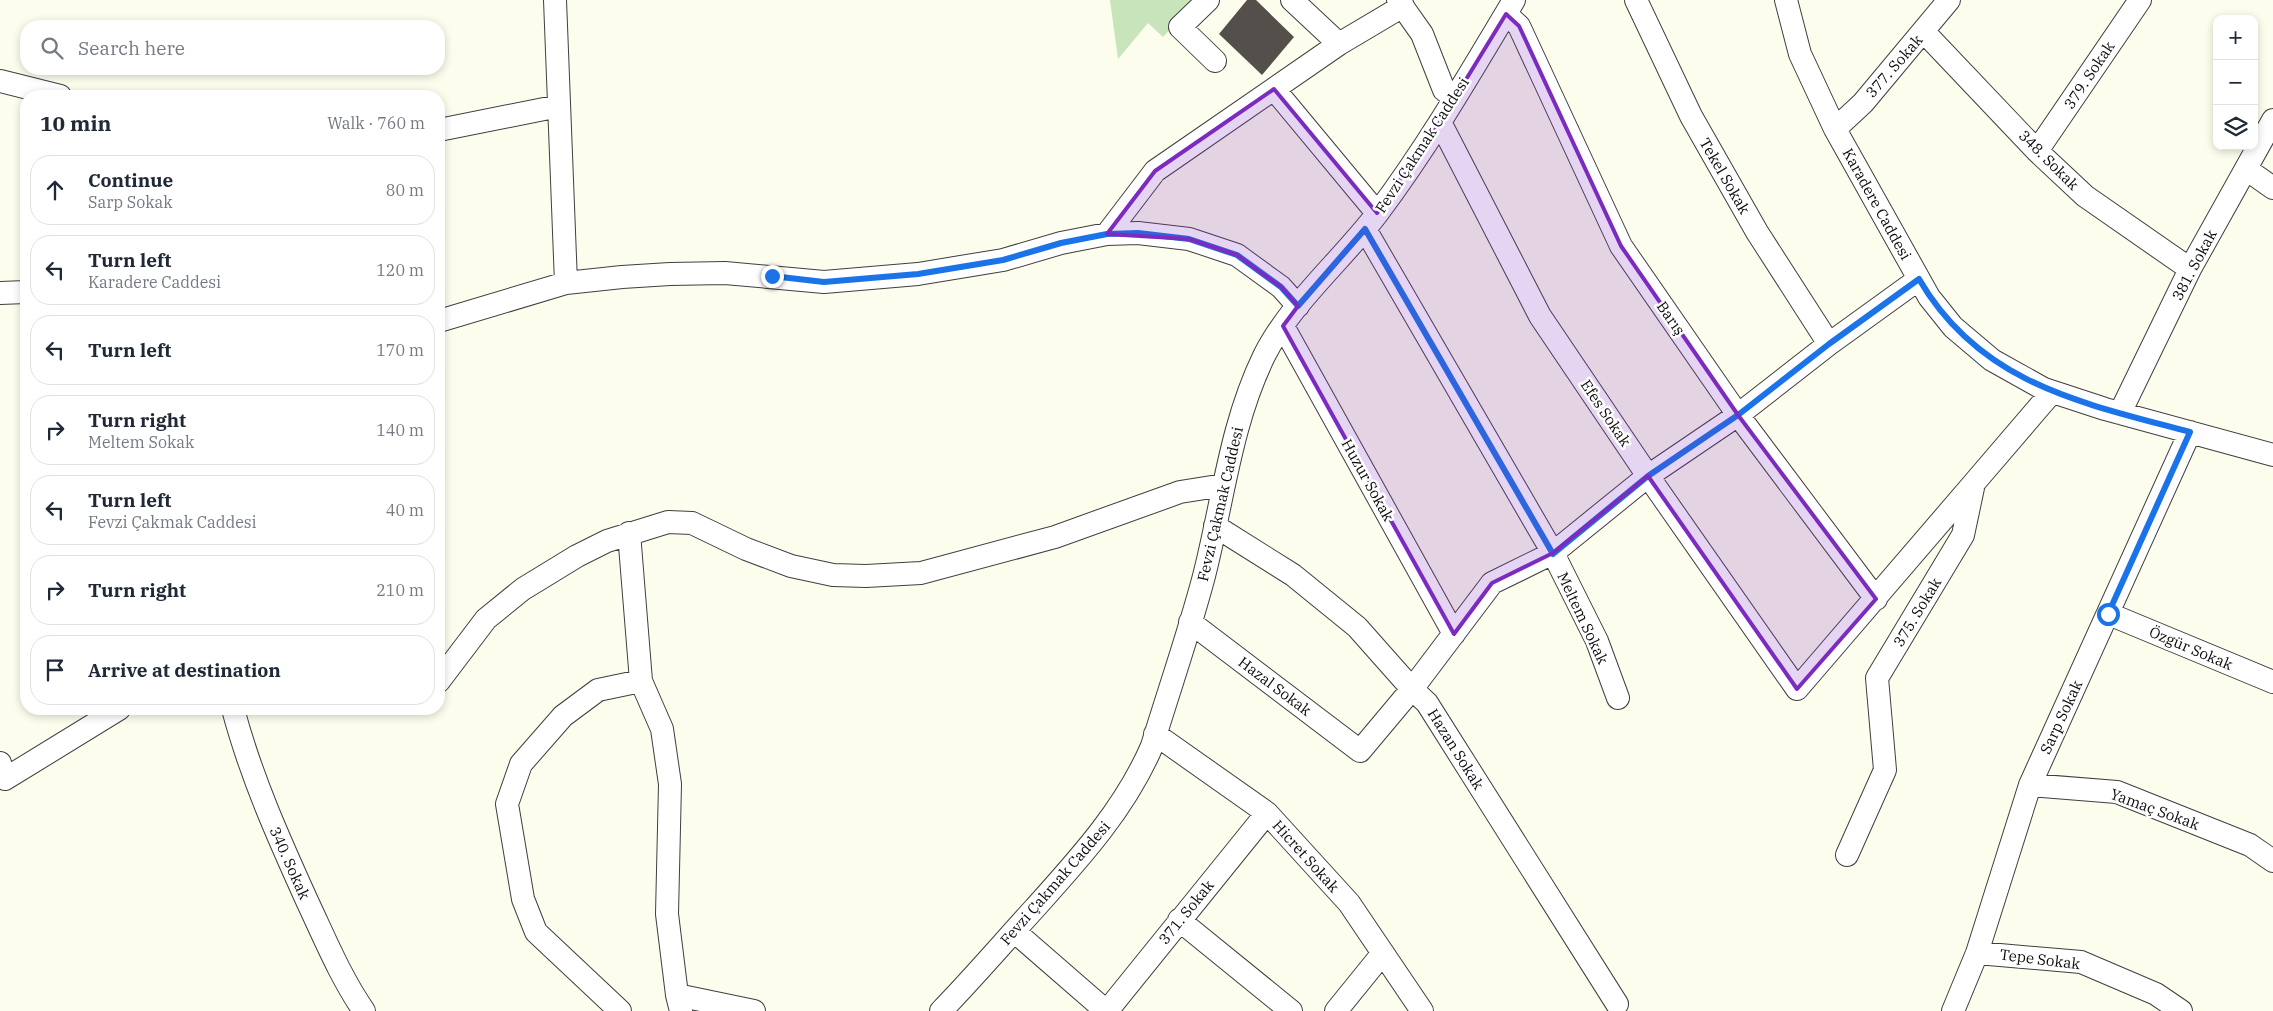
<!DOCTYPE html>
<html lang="en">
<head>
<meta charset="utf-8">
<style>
	:root { --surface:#fff; --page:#f2f2f3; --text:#1f2937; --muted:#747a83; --line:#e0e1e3 }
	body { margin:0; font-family:"IBM Plex Serif",serif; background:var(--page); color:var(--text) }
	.controls { position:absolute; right:15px; top:15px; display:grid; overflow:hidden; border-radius:10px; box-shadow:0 2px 8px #0003 }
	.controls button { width:45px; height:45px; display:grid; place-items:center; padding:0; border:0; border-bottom:1px solid var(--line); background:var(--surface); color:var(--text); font:25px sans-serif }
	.stop { position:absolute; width:15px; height:15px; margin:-11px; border:4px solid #1a73e8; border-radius:50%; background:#fff }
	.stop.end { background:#1a73e8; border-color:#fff; box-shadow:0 1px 5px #0008 }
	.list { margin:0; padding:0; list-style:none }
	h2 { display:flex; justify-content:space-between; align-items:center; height:65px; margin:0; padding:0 20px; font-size:21px }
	h2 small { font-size:16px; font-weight:400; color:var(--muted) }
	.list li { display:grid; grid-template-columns:32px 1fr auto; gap:15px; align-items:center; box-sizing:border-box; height:70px; margin:0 10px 10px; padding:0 10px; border:1px solid var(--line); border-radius:20px }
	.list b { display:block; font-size:19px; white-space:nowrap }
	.list p { margin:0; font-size:16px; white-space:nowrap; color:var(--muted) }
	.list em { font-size:16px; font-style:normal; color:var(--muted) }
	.icon { flex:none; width:28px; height:28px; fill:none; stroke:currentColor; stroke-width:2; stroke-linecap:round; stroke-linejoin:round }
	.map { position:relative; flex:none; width:2273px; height:1011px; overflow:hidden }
	.search { position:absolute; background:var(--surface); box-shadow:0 2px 8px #0003; left:20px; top:20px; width:425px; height:55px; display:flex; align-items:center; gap:12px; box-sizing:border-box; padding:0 18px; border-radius:20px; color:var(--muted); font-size:19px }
	.panel { position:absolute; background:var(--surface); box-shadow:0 2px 8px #0003; left:20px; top:90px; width:425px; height:625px; border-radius:20px }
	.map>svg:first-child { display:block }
	.green { fill:#c8e4ba }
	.building { fill:#544f4a }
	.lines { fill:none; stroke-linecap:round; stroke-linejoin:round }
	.minor-casing { stroke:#3f3f3f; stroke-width:24 }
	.minor { stroke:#fff; stroke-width:22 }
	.route { stroke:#1a73e8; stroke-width:6 }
	.marked { fill:#7b2cbf; fill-opacity:0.2; stroke:#7b2cbf; stroke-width:4; stroke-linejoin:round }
	.labels { text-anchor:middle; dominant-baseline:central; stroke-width:5; stroke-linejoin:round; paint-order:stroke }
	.street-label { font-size:15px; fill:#0c0c0c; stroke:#fff }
</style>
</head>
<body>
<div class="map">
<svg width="2273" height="1011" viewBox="0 0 2273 1011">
	<rect width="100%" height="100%" fill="#fdfded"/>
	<path class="green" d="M1110 0H1198L1163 37 1148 23 1118 59Z"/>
	<path class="building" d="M1247 0H1256L1294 37 1262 75 1219 34Z"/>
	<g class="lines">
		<defs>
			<path id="minor" d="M555 0 566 283
				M1208 0 1180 27 1215 61
				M1292 0 1339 44
				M1398 0 1422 34 1444 90 1454 98
				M1636 0 1691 116 1757 232 1829 344
				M1786 0 1800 54 1835 129 1929 297 1953 327 1992 360 2044 389 2105 409 2273 455
				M1506 14 1519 26 1621 246 1738 415 1876 599
				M1924 32 2037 151 2085 196 2190 269
				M0 81 60 96
				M1274 89 1377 213
				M1440 122 1540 316 1648 476 1797 689 1974 483
				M1835 129 1863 103 1949 0
				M439 130 559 106
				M2037 151 2140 0
				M2246 169 2273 188
				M1365 229 1553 553 1597 641 1618 698
				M1107 234 1155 171 1339 44 1403 6
				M0 293 26 292
				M439 321 566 283 622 277 670 274 725 273 824 282 918 274 1003 260 1061 243 1107 234 1138 233 1189 239 1237 255 1281 287 1298 306
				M1283 326 1454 634
				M2120 413 2190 269 2273 120
				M1215 526 1293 575 1357 627 1412 689 1427 703 1617 1004
				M629 533 641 681 662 729 670 784 667 914 677 995 681 1011
				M2109 614 2273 682
				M1190 622 1360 751 1412 689 1492 583 1553 553 1648 476 1738 415 1829 344 1919 279
				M439 681 486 619 523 589 577 556 607 541 668 522 692 523 746 549 791 566 833 575 866 576 921 573 1055 537 1180 492 1224 485
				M233 709C251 777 279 839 308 903 325 939 341 978 364 1011
				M1155 734 1267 813 1349 903 1422 1011
				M0 763 5 779 119 709
				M2030 785 2117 792 2250 845 2273 861
				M1847 855 1885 770 1877 678 1963 535 1974 483 2052 392
				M1179 920 1291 1011
				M1014 931 1106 1011
				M1977 953 2081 962 2156 994 2181 1011
				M677 995 754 1011
				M620 1011 536 932 523 899 507 804 521 764 563 716 598 690 641 681
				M941 1011C973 978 1003 943 1034 909 1079 859 1125 809 1152 746 1169 690 1189 633 1204 576 1223 502 1230 426 1264 356 1290 304 1341 261 1377 214 1428 146 1471 72 1514 0
				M1107 1011 1267 813
				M1336 1011 1383 953
				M1953 1011 1977 953 2030 785 2190 432"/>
		</defs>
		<use href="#minor" class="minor-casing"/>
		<use href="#minor" class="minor"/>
	</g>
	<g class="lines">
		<path class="route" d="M772 276 824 282 918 274 1003 260 1061 243 1107 234 1138 233 1189 239 1237 255 1281 287 1298 306 1365 229 1553 554 1648 476 1738 415 1829 344 1919 279C1980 384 2082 403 2190 432L2108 614"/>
	</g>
	<path class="marked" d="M1506 14 1519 26 1621 246 1738 415 1876 599 1797 689 1648 476 1553 553 1492 583 1454 634 1283 326 1298 306 1281 287 1237 255 1189 239 1107 234 1155 171 1274 89 1377 213 1440 122Z"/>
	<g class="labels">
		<g class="street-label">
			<text transform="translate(1894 66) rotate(-49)">377. Sokak</text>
			<text transform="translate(2089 75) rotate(-56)">379. Sokak</text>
			<text transform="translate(1422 145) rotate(-57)">Fevzi Çakmak Caddesi</text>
			<text transform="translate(2049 160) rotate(45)">348. Sokak</text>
			<text transform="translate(1725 176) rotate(60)">Tekel Sokak</text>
			<text transform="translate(1877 204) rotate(61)">Karadere Caddesi</text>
			<text transform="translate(2194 265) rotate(-62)">381. Sokak</text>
			<text transform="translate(1671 318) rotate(55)">Barış</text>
			<text transform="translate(1606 413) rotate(56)">Efes Sokak</text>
			<text transform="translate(1368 480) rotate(61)">Huzur Sokak</text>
			<text transform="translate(1220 504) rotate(-77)">Fevzi Çakmak Caddesi</text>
			<text transform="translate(1917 612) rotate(-59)">375. Sokak</text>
			<text transform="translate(1583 618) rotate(65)">Meltem Sokak</text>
			<text transform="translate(2191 648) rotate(23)">Özgür Sokak</text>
			<text transform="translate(1275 686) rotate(37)">Hazal Sokak</text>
			<text transform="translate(2061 717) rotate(-65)">Sarp Sokak</text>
			<text transform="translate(1456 749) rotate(58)">Hazan Sokak</text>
			<text transform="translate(2155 809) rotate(20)">Yamaç Sokak</text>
			<text transform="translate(1306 856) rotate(48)">Hicret Sokak</text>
			<text transform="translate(290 863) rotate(66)">340. Sokak</text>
			<text transform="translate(1055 883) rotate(-49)">Fevzi Çakmak Caddesi</text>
			<text transform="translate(1186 912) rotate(-51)">371. Sokak</text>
			<text transform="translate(2040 959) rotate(7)">Tepe Sokak</text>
		</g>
	</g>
</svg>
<div class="controls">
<button>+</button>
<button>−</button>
<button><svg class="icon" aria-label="layers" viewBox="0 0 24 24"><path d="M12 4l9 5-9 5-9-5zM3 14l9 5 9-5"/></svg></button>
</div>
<div class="stop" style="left:2108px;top:614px"></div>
<div class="stop end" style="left:772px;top:276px"></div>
<div class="search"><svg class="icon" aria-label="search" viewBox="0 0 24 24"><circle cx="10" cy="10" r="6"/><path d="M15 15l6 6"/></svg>Search here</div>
<section class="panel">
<h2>10 min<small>Walk · 760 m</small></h2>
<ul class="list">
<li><svg class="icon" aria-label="ahead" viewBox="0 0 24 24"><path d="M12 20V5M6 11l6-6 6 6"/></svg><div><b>Continue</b><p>Sarp Sokak</p></div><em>80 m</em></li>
<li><svg class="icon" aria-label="left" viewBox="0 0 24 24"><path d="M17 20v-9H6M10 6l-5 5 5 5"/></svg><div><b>Turn left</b><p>Karadere Caddesi</p></div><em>120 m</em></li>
<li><svg class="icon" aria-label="left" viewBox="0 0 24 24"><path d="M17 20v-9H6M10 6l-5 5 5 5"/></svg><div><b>Turn left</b></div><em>170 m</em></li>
<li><svg class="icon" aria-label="right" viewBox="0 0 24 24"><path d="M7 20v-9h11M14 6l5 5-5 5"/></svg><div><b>Turn right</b><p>Meltem Sokak</p></div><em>140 m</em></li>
<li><svg class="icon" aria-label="left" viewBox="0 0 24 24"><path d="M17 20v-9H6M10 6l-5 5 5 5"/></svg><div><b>Turn left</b><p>Fevzi Çakmak Caddesi</p></div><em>40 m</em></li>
<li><svg class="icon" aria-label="right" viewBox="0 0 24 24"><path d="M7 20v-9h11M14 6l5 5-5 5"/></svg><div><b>Turn right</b></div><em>210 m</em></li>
<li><svg class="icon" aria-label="arrive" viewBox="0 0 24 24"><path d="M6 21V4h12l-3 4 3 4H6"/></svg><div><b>Arrive at destination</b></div></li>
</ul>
</section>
</div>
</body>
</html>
